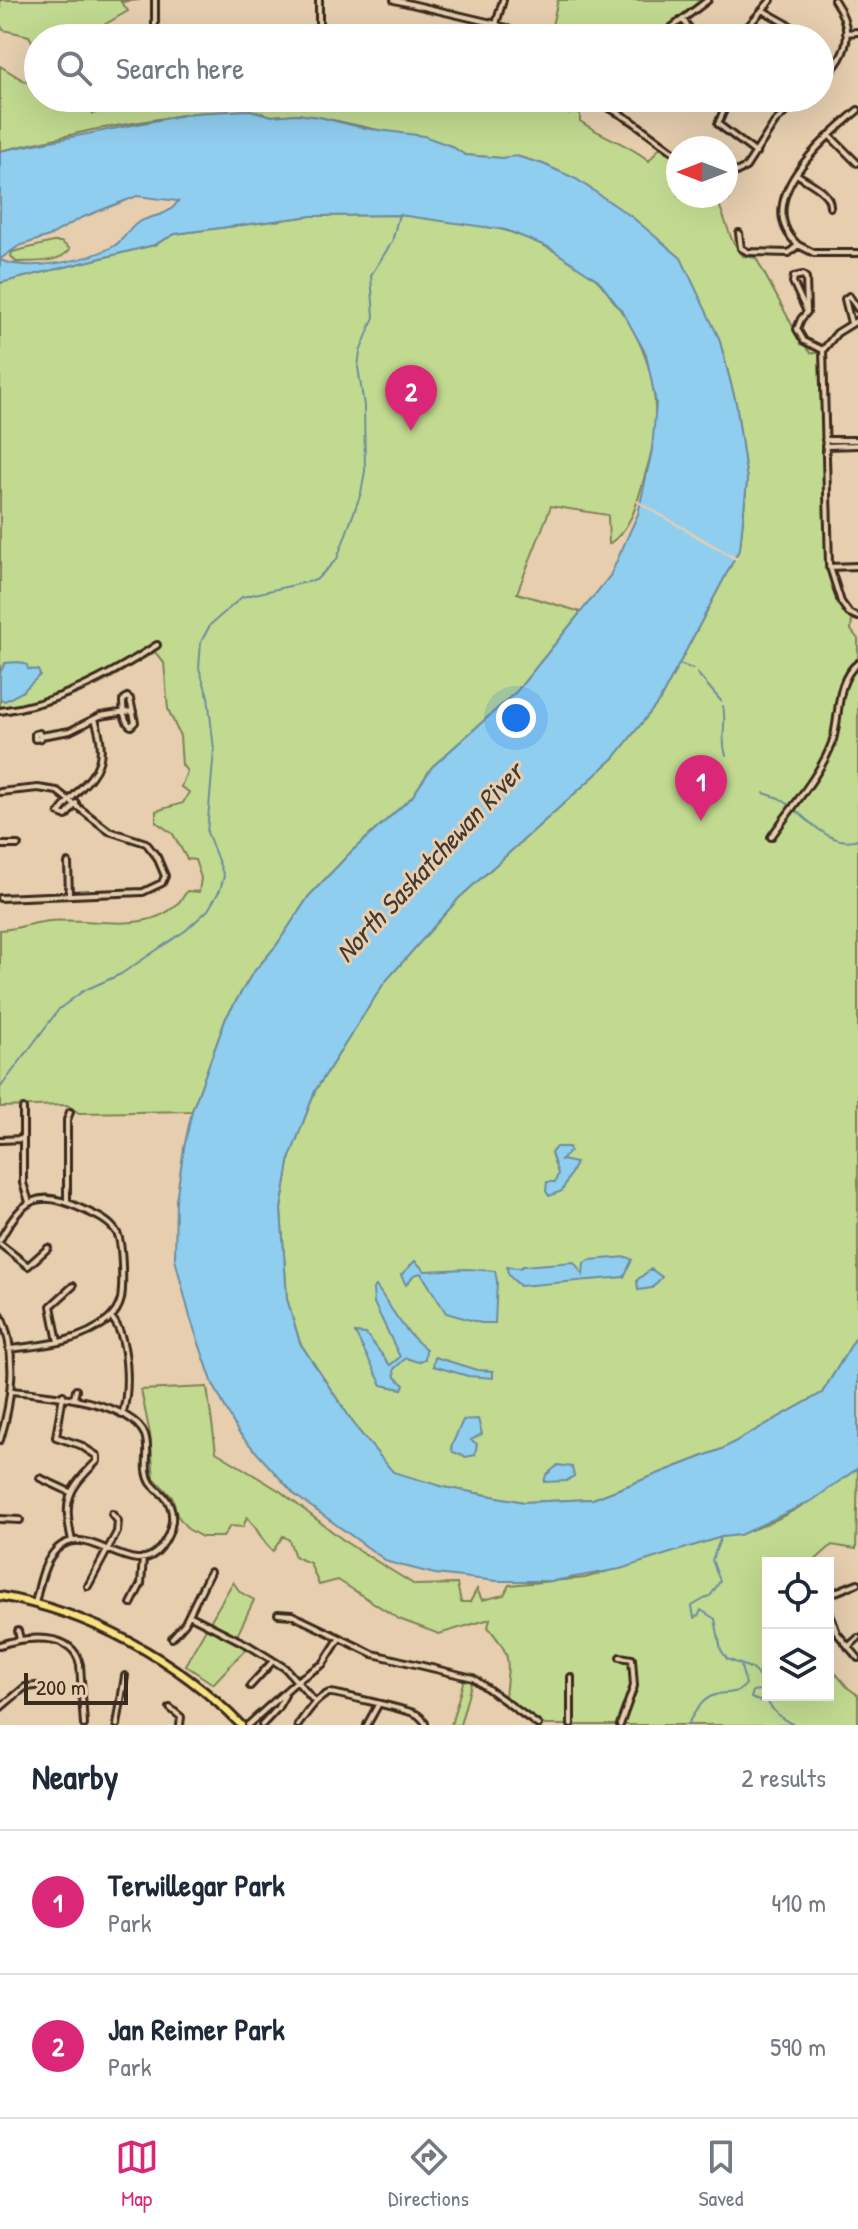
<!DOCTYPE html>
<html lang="en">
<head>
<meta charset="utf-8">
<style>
	:root { --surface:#fff; --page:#f6f6f7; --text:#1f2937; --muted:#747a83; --line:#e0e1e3; --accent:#db2777 }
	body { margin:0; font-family:"Patrick Hand",sans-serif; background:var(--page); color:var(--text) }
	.controls { position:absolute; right:24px; bottom:24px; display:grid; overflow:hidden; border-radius:0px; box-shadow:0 8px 32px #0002 }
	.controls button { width:72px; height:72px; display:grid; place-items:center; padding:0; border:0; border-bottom:2px solid var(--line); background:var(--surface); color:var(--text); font:40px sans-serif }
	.compass { position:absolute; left:666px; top:136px; width:72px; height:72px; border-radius:50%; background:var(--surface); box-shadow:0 8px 32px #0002; rotate:270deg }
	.scale { position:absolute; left:24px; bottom:20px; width:104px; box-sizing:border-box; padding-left:8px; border:4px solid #3b2a1e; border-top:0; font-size:22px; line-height:28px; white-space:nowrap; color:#3b2a1e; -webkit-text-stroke:6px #e6ceaf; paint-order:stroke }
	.you { position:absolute; left:516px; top:718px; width:28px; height:28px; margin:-20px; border:6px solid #fff; border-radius:50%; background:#1a73e8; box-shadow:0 0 0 12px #1a73e833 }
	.badge { display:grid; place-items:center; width:52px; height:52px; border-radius:50%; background:var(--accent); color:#fff; font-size:26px; font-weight:700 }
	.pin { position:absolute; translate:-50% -66px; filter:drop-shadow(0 2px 4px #0008) }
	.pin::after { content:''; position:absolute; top:42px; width:28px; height:24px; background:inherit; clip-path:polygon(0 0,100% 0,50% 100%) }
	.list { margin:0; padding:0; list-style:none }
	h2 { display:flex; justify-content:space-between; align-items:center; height:104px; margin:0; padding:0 32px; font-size:34px }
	h2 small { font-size:26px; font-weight:400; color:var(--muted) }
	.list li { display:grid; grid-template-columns:52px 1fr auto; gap:24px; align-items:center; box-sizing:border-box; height:144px; padding:0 32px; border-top:2px solid var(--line) }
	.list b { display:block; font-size:30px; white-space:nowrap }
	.list p { margin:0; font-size:26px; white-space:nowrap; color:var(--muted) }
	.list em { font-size:26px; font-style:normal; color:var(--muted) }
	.icon { flex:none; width:44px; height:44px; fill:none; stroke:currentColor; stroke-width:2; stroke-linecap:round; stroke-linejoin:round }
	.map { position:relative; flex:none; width:858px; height:1725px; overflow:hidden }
	.search { position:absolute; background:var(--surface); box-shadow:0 8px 32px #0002; left:24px; right:24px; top:24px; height:88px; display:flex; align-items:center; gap:20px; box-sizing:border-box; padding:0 28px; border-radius:44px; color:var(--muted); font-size:30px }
	.sheet { height:392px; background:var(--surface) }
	nav { display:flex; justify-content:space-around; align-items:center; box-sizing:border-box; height:112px; border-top:2px solid var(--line); background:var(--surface); font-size:22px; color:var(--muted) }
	nav a { display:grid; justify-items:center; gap:4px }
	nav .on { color:var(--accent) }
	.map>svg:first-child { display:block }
	.green { fill:#c1da90; stroke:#7e8257; stroke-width:2 }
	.water { fill:#90cef0; stroke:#6e8c9c; stroke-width:2 }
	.pier { fill:#e6ceaf }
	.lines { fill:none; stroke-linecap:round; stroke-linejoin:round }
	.stream { stroke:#6e8c9c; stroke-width:2 }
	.minor-casing { stroke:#3b2a1e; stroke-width:10 }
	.major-casing { stroke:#3b2a1e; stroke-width:12 }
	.minor { stroke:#e6ceaf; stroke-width:4 }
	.major { stroke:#f8e281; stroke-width:6 }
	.labels { text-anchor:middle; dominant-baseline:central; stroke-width:6; stroke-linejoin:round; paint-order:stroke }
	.water-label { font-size:28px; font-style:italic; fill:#443a33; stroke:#e6ceaf }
</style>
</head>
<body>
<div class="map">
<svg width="858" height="1725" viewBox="0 0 858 1725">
	<rect width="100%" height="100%" fill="#e6ceaf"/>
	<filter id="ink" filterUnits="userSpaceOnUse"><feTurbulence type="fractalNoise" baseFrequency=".0125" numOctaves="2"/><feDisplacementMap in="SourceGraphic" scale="16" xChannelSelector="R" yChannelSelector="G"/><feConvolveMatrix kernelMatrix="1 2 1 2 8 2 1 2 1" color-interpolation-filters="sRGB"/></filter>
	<g filter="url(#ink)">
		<path class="green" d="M0 0H140L121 2 128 11 97 29 108 35 107 38H38V52L29 36 3 30 0 24Z
			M558 0H701L652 38H549Z
			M38 56V98H87L93 114 132 98H466L561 109 569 114 572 98H580V121C602 137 629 144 649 161L660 147 678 160V196H726V192L729 200 719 204 732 240 743 256 756 258 799 338 811 353H820L827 566 840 606 846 616 852 619 851 630 858 639V1334L822 1393 722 1449 593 1499 524 1502 444 1487 393 1473 358 1430 300 1343 287 1299 281 1209 290 1157 315 1091 384 983 459 898 614 758 660 700 740 548 747 481 736 403 719 338 576 179 543 164 516 156 502 158 465 155 451 146 319 117 296 114 272 116 250 110 194 113 92 130 0 151V66L26 82Z
			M399 215C434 218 473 220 507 231 536 240 575 259 597 280 605 287 610 297 616 304 652 351 665 408 648 465 639 493 635 527 609 544L608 515 551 506 517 593 581 612 517 691 432 767 412 797 351 852 309 896 276 946 252 974 226 1018 192 1111 79 1113 67 1105 0 1107V930C16 929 28 924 43 922 90 914 158 942 187 891L199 892 201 878 195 860 187 859 173 834 156 822V811L183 803 189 792 181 787 187 771 182 765 180 736 168 709 164 663 155 652C135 662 116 677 96 686 65 700 34 711 0 715V283L154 245 175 234 311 216Z
			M53 242H61L70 249C60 264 33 261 16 262L11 256 12 252Z
			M207 1387 216 1452 280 1491 347 1543 415 1585 457 1584 461 1602H470L477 1589 482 1600 504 1595 509 1585 585 1578 721 1537C769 1532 820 1495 858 1468L856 1549 832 1545 812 1563H768V1695H828V1664L848 1688 858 1695V1725H545L505 1698C508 1660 514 1658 488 1627L490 1619 439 1634 399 1619 338 1580 319 1585 310 1563 295 1557 289 1540 283 1536 273 1551C260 1540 258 1528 247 1517L243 1527 230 1526 223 1537H202L188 1529 177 1515 173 1498 154 1478 150 1434 141 1390Z
			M233 1582 240 1592 254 1600 234 1642 246 1649 213 1684 185 1665Z
			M464 1679 472 1681 460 1725H451Z"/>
		<path class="water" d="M250 110 272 116 296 114 319 117 364 128 424 136 451 146 465 155 502 158 516 156 543 164 576 179 632 217 681 258 719 338 736 403 747 481 740 548 660 700 614 758 459 898 384 983 315 1091 290 1157 281 1209 287 1299 300 1343 358 1430 393 1472 444 1487 524 1502 593 1499 722 1449 822 1393 858 1334V1468L813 1500 740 1535 721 1537 620 1569 553 1581H497L435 1574 388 1562 295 1495 238 1432 213 1384 190 1317 175 1259 176 1200 184 1148 192 1111 226 1018 252 974 276 946 309 896 351 852 412 797 432 767 517 691 610 576 638 514 652 450 656 403 646 354 624 314 598 280 548 247 506 230 399 215 311 216 175 234 154 245 0 283V260C29 272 87 261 114 246 123 241 128 230 136 224 150 214 168 218 178 201L137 196 81 218 49 236 19 246 0 259V151L194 113Z
			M19 662 27 665 28 669 38 670 40 675 22 692 5 701 0 699V673L5 663Z
			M556 1147H569L570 1151 561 1160 576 1163 562 1191 549 1196 546 1191 547 1182H555L558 1174 551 1153Z
			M627 1257 632 1260 624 1277 520 1286C514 1279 507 1278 507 1267L520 1268 523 1266 574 1262 583 1275 584 1263 590 1260Z
			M415 1261 425 1271 467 1269 495 1271 497 1281 495 1323H481L446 1313 421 1273 414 1275 406 1285 401 1275Z
			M651 1269 662 1277 652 1288 638 1290 637 1280Z
			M376 1286C392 1308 403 1332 426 1349L425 1359 418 1362 406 1358 394 1369 395 1377 404 1385 402 1389 382 1385 355 1333 366 1334 390 1365 400 1357 374 1303 373 1289Z
			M435 1357 477 1370 493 1371V1378L468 1376 433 1366Z
			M478 1419 482 1434 471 1440 477 1444 475 1455 466 1457 453 1452 451 1447 463 1420Z
			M558 1465 572 1467 574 1476 566 1481 544 1482 546 1475Z"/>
		<path class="pier" d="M637 500 739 559 737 561 636 502Z"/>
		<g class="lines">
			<path class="stream" d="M679 664 693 669
				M697 673 721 701
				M723 706C727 722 720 738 726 755
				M764 793 779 798 788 804
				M795 810C814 825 833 847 858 839
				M0 1088 59 1009 83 991 121 974 185 931 208 910 220 890 224 876 207 832 214 750 208 696 199 668 201 642 210 625 242 597 316 580 337 559 361 493 365 471 364 406 358 367 360 352 374 317 371 275 392 242 399 214
				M721 1537 712 1560 720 1581 711 1595 692 1606 694 1618 699 1615 701 1610 715 1619 721 1650 727 1659 753 1669 763 1683 761 1690 753 1691 751 1698 762 1702 766 1699C773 1712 780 1718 794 1725
				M687 1725C694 1714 701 1699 715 1695 727 1691 737 1696 746 1684L741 1667"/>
			<defs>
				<path id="minor" d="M155 0V32L158 38
					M394 0 496 24 528 38
					M764 11 796 29
					M683 20 697 38
					M496 24 503 0
					M846 33 858 32
					M319 38V0
					M658 38 708 0
					M738 38 771 0
					M820 81C848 58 856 32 834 0
					M592 98 632 121 678 155
					M729 98 718 124 756 153
					M786 98 791 106
					M829 135 857 163
					M798 175C809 183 831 192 830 207
					M726 177 746 167 775 122 800 98
					M739 233 741 248 748 252 789 253 798 245 814 253H858
					M798 245C750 201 825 138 858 110
					M807 312 793 282 794 277 803 275 806 278 807 312 801 319 797 329 804 341 823 350
					M858 320 837 333 823 350 829 564 841 602 849 613 858 617
					M851 323 845 299 849 296 858 309
					M825 440H858
					M825 446 858 445
					M829 567 858 566
					M127 697 130 699 135 722 131 726C124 722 123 709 123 701Z
					M0 711C58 704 109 676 157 645
					M39 733 41 738 35 739V734Z
					M41 736 70 731 100 716 133 711
					M0 792 38 788 57 791 109 831 146 843 157 857 165 876 162 883 143 892 0 898
					M76 803 66 816 59 813C87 776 113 773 95 719
					M771 837C789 811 822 772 832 743 841 717 834 682 858 663
					M0 845H18
					M68 863 69 895
					M23 1109V1183L29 1202
					M0 1140 23 1139
					M67 1201V1120L70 1112
					M0 1240C22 1199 38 1188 82 1209 95 1215 109 1220 117 1233 123 1243 123 1287 121 1299 119 1307 114 1315 108 1320 80 1343 43 1345 9 1349
					M0 1244 28 1266 48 1248
					M0 1314C18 1352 12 1401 0 1440
					M111 1317C129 1337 130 1390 122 1415
					M58 1342 51 1306 73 1286
					M10 1391C42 1394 130 1400 145 1435 151 1451 142 1468 151 1483 155 1488 160 1492 164 1496 178 1512 172 1532 161 1547 131 1587 83 1510 51 1556 42 1569 39 1588 35 1603
					M63 1395 56 1437 80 1445 97 1456V1461C67 1491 63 1499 72 1541
					M74 1398 76 1390
					M40 1478 70 1492
					M0 1519 20 1520
					M88 1586 117 1532 118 1521 112 1514
					M828 1595 858 1583
					M131 1604 141 1584 143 1558
					M828 1608 837 1633 858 1658
					M278 1614 292 1615 373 1654 473 1678 538 1725
					M189 1615 248 1645 285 1668 315 1702
					M18 1631 20 1639
					M172 1638 185 1623 210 1572
					M0 1645C24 1637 73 1630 80 1665L84 1725
					M848 1647 858 1638
					M250 1686 273 1661
					M0 1708 25 1687 36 1686
					M170 1708 181 1717 180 1725
					M117 1725 125 1676
					M248 1725 298 1680 323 1664 339 1639
					M262 1725 277 1709 285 1695
					M298 1725C307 1713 315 1699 329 1693 333 1692 408 1710 416 1714 419 1715 423 1720 425 1722V1725
					M367 1725 378 1705
					M571 1725V1677
					M620 1725 634 1686 632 1659 620 1657"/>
				<path id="major" d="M0 1596C90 1612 178 1660 241 1725"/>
			</defs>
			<use href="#minor" class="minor-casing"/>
			<use href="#major" class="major-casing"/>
			<use href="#minor" class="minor"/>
			<use href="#major" class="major"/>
		</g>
	</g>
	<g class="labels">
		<g class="water-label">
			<text transform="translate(429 862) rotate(-47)">North Saskatchewan River</text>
		</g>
	</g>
</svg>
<div class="controls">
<button><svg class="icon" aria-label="locate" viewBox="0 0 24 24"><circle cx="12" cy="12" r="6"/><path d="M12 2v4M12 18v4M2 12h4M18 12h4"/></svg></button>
<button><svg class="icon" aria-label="layers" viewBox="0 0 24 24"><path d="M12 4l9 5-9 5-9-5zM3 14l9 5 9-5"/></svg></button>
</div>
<svg class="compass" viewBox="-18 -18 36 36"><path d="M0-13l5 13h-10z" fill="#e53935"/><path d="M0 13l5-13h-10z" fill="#747a83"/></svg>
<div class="scale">200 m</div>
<div class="you"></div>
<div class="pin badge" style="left:701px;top:821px">1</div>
<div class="pin badge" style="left:411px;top:431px">2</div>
<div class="search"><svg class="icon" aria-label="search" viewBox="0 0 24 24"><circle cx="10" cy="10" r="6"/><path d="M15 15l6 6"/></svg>Search here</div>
</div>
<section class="sheet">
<h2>Nearby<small>2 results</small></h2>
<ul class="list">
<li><span class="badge">1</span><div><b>Terwillegar Park</b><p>Park</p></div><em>410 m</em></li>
<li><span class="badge">2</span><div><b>Jan Reimer Park</b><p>Park</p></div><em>590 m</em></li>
</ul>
</section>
<nav>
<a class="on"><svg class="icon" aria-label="map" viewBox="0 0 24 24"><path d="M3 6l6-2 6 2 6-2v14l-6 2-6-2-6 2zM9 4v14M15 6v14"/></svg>Map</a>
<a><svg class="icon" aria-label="directions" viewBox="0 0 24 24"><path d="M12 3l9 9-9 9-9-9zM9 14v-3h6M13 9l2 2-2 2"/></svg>Directions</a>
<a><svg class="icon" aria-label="saved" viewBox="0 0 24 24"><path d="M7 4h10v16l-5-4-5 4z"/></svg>Saved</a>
</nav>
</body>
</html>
